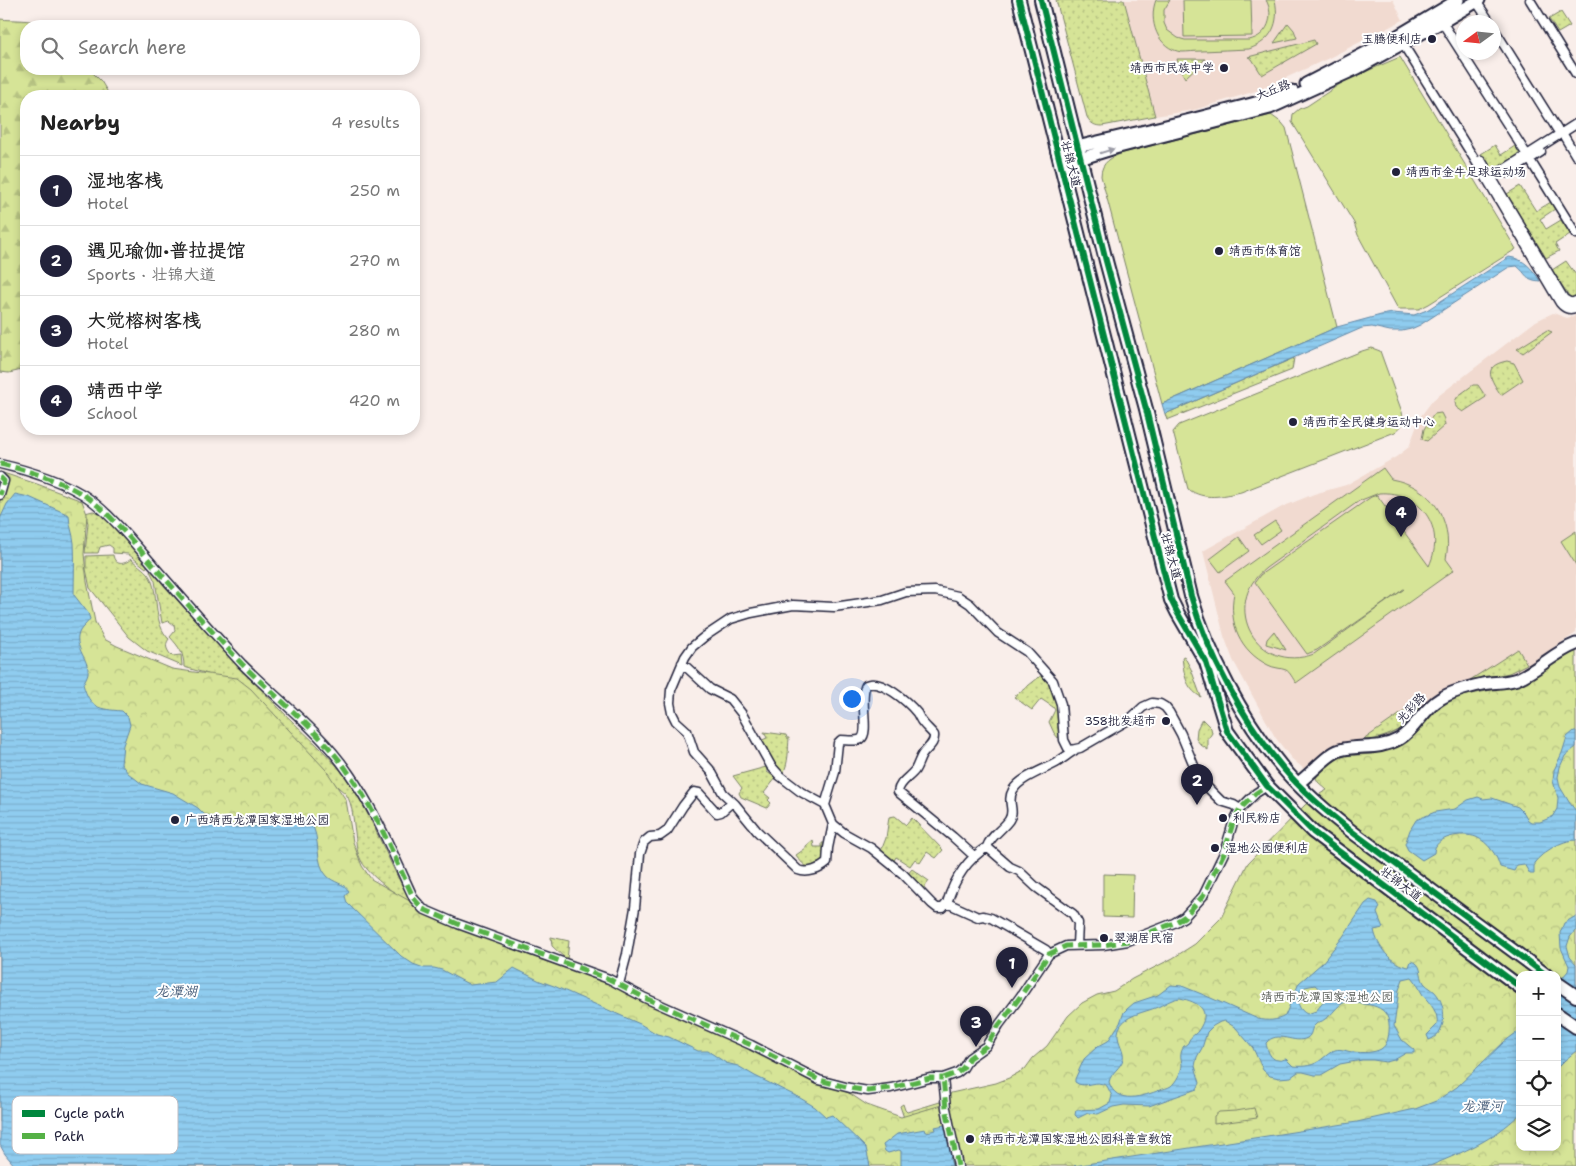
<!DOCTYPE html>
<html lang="en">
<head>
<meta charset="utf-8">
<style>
	:root { --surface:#fff; --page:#f6f6f6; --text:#222; --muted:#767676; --line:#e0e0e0; --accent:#22223b }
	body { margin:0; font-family:"Shantell Sans","LXGW WenKai TC",sans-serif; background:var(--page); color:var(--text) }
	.controls { position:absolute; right:15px; bottom:15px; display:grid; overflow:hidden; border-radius:10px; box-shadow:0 2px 8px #0003 }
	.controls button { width:45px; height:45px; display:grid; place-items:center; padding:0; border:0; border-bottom:1px solid var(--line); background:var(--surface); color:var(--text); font:25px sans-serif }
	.compass { position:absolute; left:1456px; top:15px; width:45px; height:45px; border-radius:50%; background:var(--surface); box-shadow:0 2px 8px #0003; rotate:255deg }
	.you { position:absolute; left:851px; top:698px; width:18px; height:18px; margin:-12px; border:4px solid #fff; border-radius:50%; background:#1a73e8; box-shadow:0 0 0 8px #1a73e833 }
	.badge { display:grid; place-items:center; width:32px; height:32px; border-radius:50%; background:var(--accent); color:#fff; font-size:16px; font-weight:700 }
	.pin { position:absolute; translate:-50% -41px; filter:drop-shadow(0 1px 2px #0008) }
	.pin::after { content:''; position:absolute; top:26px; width:18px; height:15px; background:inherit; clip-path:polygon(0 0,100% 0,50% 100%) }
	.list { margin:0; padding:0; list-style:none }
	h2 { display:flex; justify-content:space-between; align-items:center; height:65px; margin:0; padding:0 20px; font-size:21px }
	h2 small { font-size:16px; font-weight:400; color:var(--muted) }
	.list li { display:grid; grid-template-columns:32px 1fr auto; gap:15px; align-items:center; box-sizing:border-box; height:70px; padding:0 20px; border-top:1px solid var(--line) }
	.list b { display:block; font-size:19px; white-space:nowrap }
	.list p { margin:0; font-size:16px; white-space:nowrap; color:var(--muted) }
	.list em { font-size:16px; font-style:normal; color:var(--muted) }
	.icon { flex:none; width:28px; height:28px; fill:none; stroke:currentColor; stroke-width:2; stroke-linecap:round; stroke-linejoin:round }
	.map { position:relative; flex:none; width:1576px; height:1166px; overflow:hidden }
	.search { position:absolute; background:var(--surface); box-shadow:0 2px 8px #0003; left:20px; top:20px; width:400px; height:55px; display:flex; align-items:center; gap:12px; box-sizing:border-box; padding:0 18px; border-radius:20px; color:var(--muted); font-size:19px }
	.panel { position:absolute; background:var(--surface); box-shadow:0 2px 8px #0003; left:20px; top:90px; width:400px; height:345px; border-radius:20px }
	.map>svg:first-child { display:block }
	.built { fill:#f1dad0 }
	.grass { fill:url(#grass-dots); stroke:#7c8369 }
	.forest { fill:url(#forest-firs); stroke:#7c8369 }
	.park { fill:url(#park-crowns); stroke:#7c8369; fill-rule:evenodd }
	.pitch { fill:#d6e497; stroke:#7c8369; fill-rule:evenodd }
	.water { fill:url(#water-rules); stroke:#6388a7; fill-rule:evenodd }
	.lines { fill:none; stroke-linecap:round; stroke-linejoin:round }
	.street-casing { stroke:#22223b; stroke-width:11 }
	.secondary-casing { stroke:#22223b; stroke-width:15 }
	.primary-casing { stroke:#22223b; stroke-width:16 }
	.street { stroke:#fff; stroke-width:8 }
	.secondary { stroke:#fff; stroke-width:11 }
	.primary { stroke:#fff; stroke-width:12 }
	.quiet { stroke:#55b146; stroke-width:5; stroke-dasharray:10 5; stroke-linecap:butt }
	.cycleway-casing { stroke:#fff; stroke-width:9 }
	.cycleway { stroke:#00873e; stroke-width:6 }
	.oneway { fill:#9c9ca7 }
	.poi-dot { fill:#22223b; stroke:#fff; stroke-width:2 }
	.labels { text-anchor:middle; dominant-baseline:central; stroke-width:4; stroke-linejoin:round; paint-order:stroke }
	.poi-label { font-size:12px; fill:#22223b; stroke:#fff; text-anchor:start }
	.street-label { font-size:12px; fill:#22223b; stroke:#fff }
	.park-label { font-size:12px; fill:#585c57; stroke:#fff }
	.water-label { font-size:14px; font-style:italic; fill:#485e7a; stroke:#fff }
	.key { fill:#fff; stroke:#bdbdc4; stroke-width:1 }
	.key-label { font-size:14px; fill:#22223b }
</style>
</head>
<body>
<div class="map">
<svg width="1576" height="1166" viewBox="0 0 1576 1166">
	<defs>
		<pattern id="grass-dots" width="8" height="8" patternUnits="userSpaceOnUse" patternTransform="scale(1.25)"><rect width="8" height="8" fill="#d6e497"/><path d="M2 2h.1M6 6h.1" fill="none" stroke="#b7c383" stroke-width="1.8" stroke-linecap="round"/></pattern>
		<pattern id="forest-firs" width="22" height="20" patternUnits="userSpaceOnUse" patternTransform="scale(1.25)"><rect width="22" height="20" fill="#d6e497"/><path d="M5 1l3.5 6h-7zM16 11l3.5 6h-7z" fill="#b7c383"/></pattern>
		<pattern id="park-crowns" width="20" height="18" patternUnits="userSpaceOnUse" patternTransform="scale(1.25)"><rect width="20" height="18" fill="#d6e497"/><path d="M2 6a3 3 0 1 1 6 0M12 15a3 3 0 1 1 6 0" fill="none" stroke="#b7c383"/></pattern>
		<pattern id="water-rules" width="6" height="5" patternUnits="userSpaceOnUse" patternTransform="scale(1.25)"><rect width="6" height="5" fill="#8fccef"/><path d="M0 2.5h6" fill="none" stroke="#7bafce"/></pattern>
	</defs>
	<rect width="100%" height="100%" fill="#f9eeea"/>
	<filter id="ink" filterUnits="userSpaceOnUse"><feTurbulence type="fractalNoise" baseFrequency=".02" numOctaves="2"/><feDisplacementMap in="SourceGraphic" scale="10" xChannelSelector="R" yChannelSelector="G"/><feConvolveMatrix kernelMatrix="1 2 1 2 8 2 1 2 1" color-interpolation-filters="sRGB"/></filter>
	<g filter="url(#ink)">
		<path class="built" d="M1124 0H1393L1403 20 1329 58 1259 90 1194 110 1155 116Z
			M1553 313 1567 318 1576 315V633L1520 670 1514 673 1449 687 1442 690 1426 701 1408 725 1382 740 1375 742 1362 740 1340 743 1318 757 1307 769H1304L1291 758 1275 737 1233 660 1224 636 1203 551 1282 507 1314 494 1346 485 1396 457 1409 447 1420 417 1433 400 1536 321Z"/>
		<path class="grass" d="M1056 0H1124L1155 116 1102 126C1095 126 1091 124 1087 117Z
			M1561 12 1570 26 1558 33 1549 19Z
			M1288 23 1294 30 1297 38 1274 43Z
			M1314 40 1316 44 1262 75 1252 59 1248 57Z
			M1177 59H1205L1185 78 1181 71Z
			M1495 145 1501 155 1515 146 1519 152V156L1493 170 1481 154Z
			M1520 186 1536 211 1551 202 1555 209 1540 219 1546 229 1561 220 1570 234 1555 244 1559 251 1546 258 1507 194Z
			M1566 261 1576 275V295L1572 297 1569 296 1552 270Z
			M1547 330 1552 332 1523 353 1517 349Z
			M1294 358 1292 370 1167 420 1165 414Z
			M1507 361 1514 363 1523 380 1501 395C1491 380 1481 366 1507 361Z
			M1473 385H1478L1486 397 1463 412 1456 407 1455 401 1458 396Z
			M1441 413 1444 419 1445 425 1427 441 1422 439 1424 429 1434 414Z
			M93 511C107 514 137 553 148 565L146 568 128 554 113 553V548L109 545 100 547 98 553H85L88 523 85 513Z
			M113 555C115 566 124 565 131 559 138 566 147 570 151 579 159 597 153 624 169 639 164 645 167 651 172 656L181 655 182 666 147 651 129 637 90 588 86 569V556Z
			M151 569 165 587C203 628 241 669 279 708 301 731 326 751 345 776 373 815 387 862 412 903 397 896 366 874 360 858 356 850 356 840 355 832 353 819 353 805 346 794L208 674 184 667C184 653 179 647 170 637L175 631 174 625 169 621 162 623 155 581 150 571Z
			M1274 631 1286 650 1266 644 1267 639Z
			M1518 649 1527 664 1509 673 1471 681 1470 680Z
			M1184 656 1191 669 1201 697C1185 688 1184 673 1182 657Z
			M1043 674C1057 692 1058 712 1061 734L1058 738 1054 733 1049 722 1055 710 1053 707 1041 699 1032 710 1014 697Z
			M1416 703 1419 708C1415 713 1412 719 1407 724 1397 733 1376 741 1363 740Z
			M1202 719 1211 728 1212 733 1208 739V750L1201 745 1196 739 1197 729Z
			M764 732 786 735 787 738H789C788 749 789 763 783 773L771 758 760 741 767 738Z
			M766 767 767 772 776 778 764 793 770 798 768 800 771 803 767 808 741 797 739 793 742 788 733 776Z
			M895 816 906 825 912 818 943 850 936 858 927 852 920 863 915 859 910 866 896 857 892 864 881 851 886 838 889 817Z
			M813 840 814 847H822V843H829L825 861C810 869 806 870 796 855L806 848V846Z
			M912 869 929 881 922 891 906 876Z
			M551 937 569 941 567 960 552 946Z
			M940 1102 942 1108 905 1121 900 1106 903 1104 905 1110 907 1112Z"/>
		<path class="forest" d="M0 19C15 21 31 18 43 26H26V69H89L101 81 110 96H26V369L9 373 0 372Z"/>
		<path class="park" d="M0 472 37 484 82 501 87 514 84 554 87 582 95 622 104 639 117 646 172 669 237 678 251 689 326 770 346 800 353 842 362 866 371 879 459 929 482 935 629 986 707 1021 830 1085 849 1093 867 1105 901 1117 945 1104 951 1093 996 1083 1009 1078 1025 1069 1033 1058 1047 1046 1068 1016 1082 1003 1097 995 1114 991 1132 979 1173 958 1195 944 1221 918 1248 863 1305 805 1318 795 1327 790 1318 782 1316 778 1318 774 1334 759 1341 756 1373 754 1398 745 1415 735 1432 713 1444 703 1457 697 1511 686 1576 648V1166H38L0 1122ZM1520 975H1557V1147H1520Z"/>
		<path class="pitch" d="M1156 0H1170L1164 10V23L1167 30 1178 38 1185 40H1249C1268 36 1275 16 1266 0H1275C1280 23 1272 41 1249 49 1233 50 1218 50 1202 51 1195 51 1188 52 1182 52 1157 49 1148 20 1156 0Z
			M1183 0H1251L1252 36 1184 37Z
			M1400 57 1516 249 1429 304 1419 309H1398L1358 235 1354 223 1292 122 1293 114 1299 109 1307 106 1346 80Z
			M1271 115 1282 123 1286 128 1337 327 1162 404 1101 176C1101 162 1112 157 1123 153Z
			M1372 348 1380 351 1402 412C1404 422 1403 426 1395 432L1241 492C1222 496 1205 501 1188 489L1173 432 1179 425 1362 351Z
			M1383 468 1391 479C1431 486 1454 519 1446 559L1454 570 1296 683C1293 679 1290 672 1286 670 1281 668 1273 668 1268 665 1240 651 1228 623 1234 593L1225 581ZM1379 493C1420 490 1447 528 1429 566L1377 495 1371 497 1260 575 1255 582 1307 654 1317 650 1404 589 1314 654C1257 675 1219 605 1266 568L1359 501Z
			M1275 521 1281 530 1261 544 1254 535Z
			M1576 531V565L1561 541Z
			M1239 537 1249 551 1220 572 1210 559Z
			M1103 874 1133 875 1132 918 1103 917Z
			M1254 1108 1257 1118 1214 1124V1116L1219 1112 1236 1111Z"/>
		<path class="water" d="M1509 257C1524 259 1532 268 1540 281 1525 280 1527 274 1517 266L1509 267 1420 325 1411 329 1402 331H1390L1372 327 1362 328 1165 414 1162 404 1337 327 1381 315 1393 313 1414 315 1427 310Z
			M15 494 29 497 69 515C69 525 73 533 74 543 75 560 74 577 74 595L88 613 90 619C88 622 85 625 82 628 69 644 90 659 88 673 87 677 85 680 83 684 90 709 99 709 122 711L128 717 130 725 123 745 121 764 128 773 142 784 173 793 198 808 205 815 228 822 235 827 260 826 276 824 288 819 294 815C299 818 307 820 311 824 321 836 314 863 327 876 334 883 344 883 349 891L345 896 347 903 401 956 413 964 424 968H434L442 970 470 985 497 982 514 968 540 981 554 986 640 1024 657 1034 669 1037 698 1051H708L726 1063 738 1066 755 1076 800 1098 815 1107 826 1117 832 1115 866 1148 870 1166H15L5 1154 0 1145V519L7 504Z
			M1574 731H1576V747L1565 756 1560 767 1558 777 1560 787 1569 802 1576 811V840C1561 840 1543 852 1534 863V874H1530L1524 864 1517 865 1514 871 1500 867C1497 855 1488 842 1476 837 1463 832 1434 836 1434 853L1422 860 1408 850 1405 844 1410 830 1416 820 1435 812 1455 809 1468 800 1478 797 1483 799 1492 798 1518 807 1524 813 1528 820 1531 822H1540L1552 817 1557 809 1558 798 1553 781 1554 770 1562 753 1567 737Z
			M1370 900 1377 902 1380 907 1377 913 1383 928 1374 930C1377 946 1391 965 1409 967L1411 961C1423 963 1419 975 1424 983 1428 988 1435 990 1438 996 1447 1010 1446 1034 1429 1040L1427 1035 1437 1025C1439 1012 1430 1004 1423 995 1419 989 1417 982 1412 977L1403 979 1399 990 1394 1026 1402 1040 1414 1050V1053H1406L1394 1060 1386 1062 1373 1060H1362L1340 1064 1321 1075H1315L1303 1072H1298L1291 1077 1279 1078 1270 1076 1263 1070 1253 1048 1236 1028 1225 1021 1220 1022 1213 1026 1207 1032 1202 1048 1197 1057 1195 1066 1200 1083 1197 1089 1149 1106 1124 1105 1113 1107 1098 1114 1088 1113 1078 1118 1075 1115 1076 1110 1099 1109 1110 1103 1112 1096 1107 1086C1095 1078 1085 1090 1075 1082V1079L1084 1059 1097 1047 1108 1041 1120 1023 1124 1012 1127 1009 1134 1003 1158 995 1171 985 1182 986 1204 995 1258 1019C1268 1021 1276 1021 1285 1016L1299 983 1322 963 1342 938 1365 904ZM1315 985 1324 993 1326 999 1316 1011 1307 1014C1299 1010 1297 1003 1298 994L1305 987ZM1180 998C1198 1002 1213 1010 1198 1031 1194 1036 1190 1036 1188 1043L1183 1047C1183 1049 1181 1051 1181 1054 1180 1057 1182 1061 1182 1065 1182 1071 1176 1082 1171 1086 1168 1088 1163 1089 1160 1090 1144 1096 1116 1106 1109 1082 1111 1072 1121 1068 1123 1059 1125 1050 1117 1043 1118 1033 1120 1016 1142 1013 1155 1008 1164 1005 1170 999 1180 998ZM1346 1002C1367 1005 1392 1002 1389 1032 1388 1039 1387 1045 1381 1049 1374 1053 1362 1053 1354 1052 1347 1052 1342 1048 1335 1050 1330 1052 1326 1056 1322 1059 1314 1066 1304 1067 1293 1066L1286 1059C1284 1059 1281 1061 1278 1060 1270 1060 1267 1049 1266 1043 1278 1029 1294 1045 1307 1038 1313 1034 1310 1029 1315 1025 1317 1022 1322 1022 1325 1019 1333 1015 1336 1005 1346 1002Z
			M1576 916V930L1570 937 1567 946 1570 957 1576 964V1051L1565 1060 1557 1068V984L1568 971 1569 966 1561 948 1560 933 1564 923Z
			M1520 1030V1114C1492 1141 1465 1151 1430 1166H1074L1357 1122 1415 1109 1436 1101 1457 1087 1504 1042Z
			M944 1125 947 1128 952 1156 950 1158 952 1166H901V1151L899 1150 888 1153 885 1151 883 1145 897 1134 925 1129 926 1132 936 1130 935 1127Z"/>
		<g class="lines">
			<defs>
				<path id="street" d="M1530 0 1576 74
					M1476 1 1490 22
					M1442 22 1527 155
					M1494 29 1560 134
					M1403 44 1485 176 1560 303C1565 309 1569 310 1576 308
					M1564 136 1576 156
					M1481 160 1564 299 1571 303 1576 301
					M1530 160 1576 234
					M1508 173 1541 152
					M1489 179 1576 124
					M0 464C27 470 69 483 91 500 115 519 134 543 154 566 183 599 212 632 242 664 277 699 320 731 348 772 376 811 394 856 414 899L423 909 458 924 609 979 645 998 751 1045 819 1080 850 1088 868 1091 891 1088 930 1078H943
					M0 477 4 481 0 495
					M682 663 710 689 730 699 742 714 771 766 780 776 801 792 825 805
					M1075 750C1069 754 1062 759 1056 763 1043 770 1020 778 1013 790 1006 802 1016 810 1009 820 1003 829 990 836 987 847L1010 867 1019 871 1036 887 1073 914 1078 923 1077 945
					M833 824 828 848 827 863C820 869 808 874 798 870L757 831 735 804 723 793 711 771 694 752 687 731 676 721 672 713 670 703 671 690 685 657 692 647 704 637 731 619 751 613 793 605 834 607 882 600 906 592 935 591 958 596 970 604 998 633 1027 652 1053 681 1061 704 1064 740 1068 748 1071 750 1080 748 1130 719 1143 707 1152 703 1160 704 1165 707 1169 712 1181 734 1195 768 1205 785 1221 801 1234 805 1240 809
					M974 856 953 837 898 792C899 782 909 778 915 770 918 765 919 760 922 755 927 748 935 744 934 735 931 731 926 727 923 723 920 720 919 716 917 713 908 702 881 678 866 685 859 697 870 733 861 739 856 742 846 740 841 740L838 743 835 772 825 805 833 824 844 833 871 848 903 874 932 904 937 908H943L947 903 978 917 983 916 991 918 1046 950 1049 954
					M947 903C954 880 966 860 987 847
					M619 984 627 954 635 908 640 854 644 842 650 837 660 836 667 831 683 806 694 792 699 793 717 813 721 812 732 802
					M958 1166 946 1108 943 1078 957 1073 963 1068 969 1058 986 1046 999 1025 1020 997 1049 954 1066 946 1103 945 1128 941 1174 923 1184 917 1203 896 1206 890 1224 853 1233 823 1240 809 1256 793 1267 786"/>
				<path id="secondary" d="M1306 84 1391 40 1458 0
					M1057 152C1113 138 1170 126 1225 111 1247 105 1271 100 1292 91
					M1060 165 1115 148 1270 108 1358 68 1442 22 1479 0
					M1298 783C1310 775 1327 754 1340 750 1361 744 1377 751 1399 739 1416 729 1423 709 1440 699 1452 691 1469 687 1483 684 1494 682 1506 683 1517 679 1538 670 1555 652 1576 644"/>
				<path id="primary" d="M1019 0 1171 600 1177 612 1206 662 1227 731 1267 786 1313 832 1520 987
					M1041 0 1106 261 1146 409 1191 596C1208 655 1243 720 1282 767 1303 792 1329 814 1355 834L1546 975
					M1557 983 1576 996
					M1557 1014 1576 1027"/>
			</defs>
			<use href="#street" class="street-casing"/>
			<use href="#secondary" class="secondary-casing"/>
			<use href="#primary" class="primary-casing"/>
			<use href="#street" class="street"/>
			<use href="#secondary" class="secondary"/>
			<use href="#primary" class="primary"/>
			<path class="quiet" d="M0 464C27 470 69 483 91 500 115 519 134 543 154 566 183 599 212 632 242 664 277 699 320 731 348 772 376 811 394 856 414 899L423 909 458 924 609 979 645 998 751 1045 819 1080 850 1088 868 1091 891 1088 930 1078H943
				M0 477 4 481 0 495
				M958 1166 946 1108 943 1078 957 1073 963 1068 969 1058 986 1046 999 1025 1020 997 1049 954 1066 946 1103 945 1128 941 1174 923 1184 917 1203 896 1206 890 1224 853 1233 823 1240 809 1256 793 1267 786"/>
			<defs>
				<path id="cycleway" d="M1019 0 1171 600 1177 612 1206 662 1227 731 1267 786 1313 832 1520 987
					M1041 0 1106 261 1146 409 1191 596C1208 655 1243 720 1282 767 1303 792 1329 814 1355 834L1546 975"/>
			</defs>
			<use href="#cycleway" class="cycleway-casing"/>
			<use href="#cycleway" class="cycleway"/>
		</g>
		<defs><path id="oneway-solid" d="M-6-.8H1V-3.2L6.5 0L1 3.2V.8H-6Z" transform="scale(1.25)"/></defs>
		<use class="oneway" href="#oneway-solid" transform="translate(1107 151) rotate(-17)"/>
	</g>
	<g class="poi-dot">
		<circle cx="1432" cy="39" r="5"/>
		<circle cx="1224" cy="68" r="5"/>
		<circle cx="1396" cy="172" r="5"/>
		<circle cx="1219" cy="251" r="5"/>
		<circle cx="1293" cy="422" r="5"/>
		<circle cx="1166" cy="721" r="5"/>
		<circle cx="1223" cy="818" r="5"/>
		<circle cx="175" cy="820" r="5"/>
		<circle cx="1215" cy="848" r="5"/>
		<circle cx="1104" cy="938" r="5"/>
		<circle cx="970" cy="1139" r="5"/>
	</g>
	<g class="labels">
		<g class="poi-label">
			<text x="1422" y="39" text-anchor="end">玉腾便利店</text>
			<text x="1214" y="68" text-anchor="end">靖西市民族中学</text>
			<text x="1406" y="172">靖西市金牛足球运动场</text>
			<text x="1229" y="251">靖西市体育馆</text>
			<text x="1303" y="422">靖西市全民健身运动中心</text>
			<text x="1156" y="721" text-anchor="end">358批发超市</text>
			<text x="1233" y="818">利民粉店</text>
			<text x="185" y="820">广西靖西龙潭国家湿地公园</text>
			<text x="1225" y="848">湿地公园便利店</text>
			<text x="1114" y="938">翠湖居民宿</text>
			<text x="980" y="1139">靖西市龙潭国家湿地公园科普宣教馆</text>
		</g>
		<g class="street-label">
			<text transform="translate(1273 90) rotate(-21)">大丘路</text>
			<text transform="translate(1071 164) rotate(76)">壮锦大道</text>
			<text transform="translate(1171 556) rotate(75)">壮锦大道</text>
			<text transform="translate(1411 708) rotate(-47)">光彩路</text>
			<text transform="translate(1401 884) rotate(37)">壮锦大道</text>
		</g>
		<g class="park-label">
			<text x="1327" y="997">靖西市龙潭国家湿地公园</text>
		</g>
		<g class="water-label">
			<text x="176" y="991">龙潭湖</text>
			<text x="1482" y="1106">龙潭河</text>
		</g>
	</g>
	<rect x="12" y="1096" width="166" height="58" rx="8" class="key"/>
	<rect x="22" y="1110" width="23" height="7" fill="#00873e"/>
	<rect x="22" y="1133" width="23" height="6" fill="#55b146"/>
	<g class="key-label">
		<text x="54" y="1118">Cycle path</text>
		<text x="54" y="1141">Path</text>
	</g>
</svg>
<div class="controls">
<button>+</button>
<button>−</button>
<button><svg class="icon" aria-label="locate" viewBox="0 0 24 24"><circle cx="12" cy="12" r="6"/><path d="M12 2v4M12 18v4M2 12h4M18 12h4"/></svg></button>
<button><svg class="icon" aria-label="layers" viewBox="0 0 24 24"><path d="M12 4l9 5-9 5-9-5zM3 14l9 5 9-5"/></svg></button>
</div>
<svg class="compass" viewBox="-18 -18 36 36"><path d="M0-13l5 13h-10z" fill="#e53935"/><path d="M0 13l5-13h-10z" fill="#767676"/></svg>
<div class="you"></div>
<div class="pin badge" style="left:1012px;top:988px">1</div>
<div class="pin badge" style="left:1197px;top:805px">2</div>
<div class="pin badge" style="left:976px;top:1047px">3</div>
<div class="pin badge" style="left:1401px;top:537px">4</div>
<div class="search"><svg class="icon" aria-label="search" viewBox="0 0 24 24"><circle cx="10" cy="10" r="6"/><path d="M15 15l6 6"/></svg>Search here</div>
<section class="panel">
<h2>Nearby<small>4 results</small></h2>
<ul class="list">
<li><span class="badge">1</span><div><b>湿地客栈</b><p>Hotel</p></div><em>250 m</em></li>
<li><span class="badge">2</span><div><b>遇见瑜伽·普拉提馆</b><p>Sports · 壮锦大道</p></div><em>270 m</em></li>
<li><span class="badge">3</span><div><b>大觉榕树客栈</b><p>Hotel</p></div><em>280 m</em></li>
<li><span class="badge">4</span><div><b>靖西中学</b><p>School</p></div><em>420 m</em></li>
</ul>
</section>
</div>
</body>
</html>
